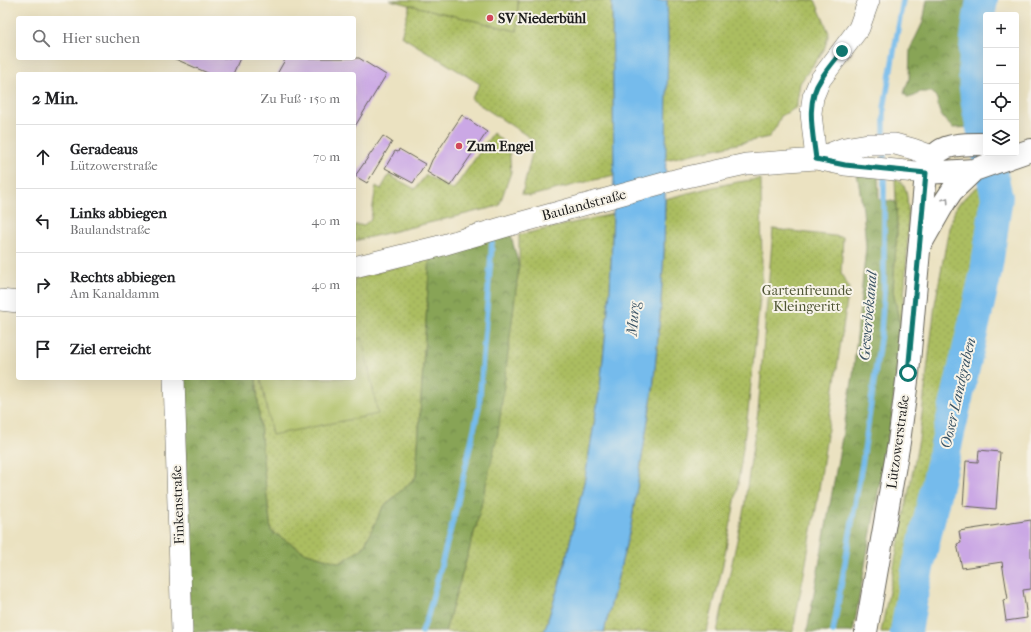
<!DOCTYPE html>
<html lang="de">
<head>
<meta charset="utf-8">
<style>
	:root { --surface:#fff; --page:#f6f6f6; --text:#202124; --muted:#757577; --line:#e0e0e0 }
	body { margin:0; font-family:"IM FELL French Canon",serif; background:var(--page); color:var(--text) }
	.controls { position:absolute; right:12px; top:12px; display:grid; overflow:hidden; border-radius:4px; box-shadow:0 4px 16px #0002 }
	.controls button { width:36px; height:36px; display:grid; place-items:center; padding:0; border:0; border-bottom:1px solid var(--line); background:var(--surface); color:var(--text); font:20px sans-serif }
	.stop { position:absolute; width:12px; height:12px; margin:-9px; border:3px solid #0f766e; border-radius:50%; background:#fff }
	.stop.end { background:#0f766e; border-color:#fff; box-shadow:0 1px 4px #0008 }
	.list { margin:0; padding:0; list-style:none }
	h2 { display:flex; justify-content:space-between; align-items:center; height:52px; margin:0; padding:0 16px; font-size:17px }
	h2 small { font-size:13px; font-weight:400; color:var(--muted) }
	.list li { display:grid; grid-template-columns:26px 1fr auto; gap:12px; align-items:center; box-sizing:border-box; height:64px; padding:0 16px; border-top:1px solid var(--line) }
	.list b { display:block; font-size:15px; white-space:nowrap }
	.list p { margin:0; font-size:13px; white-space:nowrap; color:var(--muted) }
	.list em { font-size:13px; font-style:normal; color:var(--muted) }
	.icon { flex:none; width:22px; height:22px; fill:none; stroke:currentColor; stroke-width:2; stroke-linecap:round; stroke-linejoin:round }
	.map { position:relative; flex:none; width:1031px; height:632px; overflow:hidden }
	.search { position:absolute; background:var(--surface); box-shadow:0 4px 16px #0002; left:16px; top:16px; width:340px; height:44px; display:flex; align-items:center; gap:10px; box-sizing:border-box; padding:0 14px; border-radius:4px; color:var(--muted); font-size:15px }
	.panel { position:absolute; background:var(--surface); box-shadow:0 4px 16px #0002; left:16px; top:72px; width:340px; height:308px; border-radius:4px }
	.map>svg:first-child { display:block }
	.grass { fill:url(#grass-dots); stroke:#646c3e }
	.forest { fill:url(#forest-crowns); stroke:#52603a }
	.pitch { fill:#abbd61; stroke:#646c3e }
	.water { fill:#75bbec; stroke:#486c84 }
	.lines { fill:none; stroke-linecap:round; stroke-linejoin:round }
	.stream { stroke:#75bbec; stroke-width:5.5 }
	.river { stroke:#75bbec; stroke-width:32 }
	.building { fill:#cba8e5 }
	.minor-casing { stroke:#646156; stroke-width:22 }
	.major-casing { stroke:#646156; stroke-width:24 }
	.minor { stroke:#fff; stroke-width:21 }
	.major { stroke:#fff; stroke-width:22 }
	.oneway { stroke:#999 }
	.route { stroke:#0f766e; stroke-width:5 }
	.poi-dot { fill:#d1495b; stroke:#f7f3e8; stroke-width:1.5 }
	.labels { text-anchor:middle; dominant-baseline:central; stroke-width:4; stroke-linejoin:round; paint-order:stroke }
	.poi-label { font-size:14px; font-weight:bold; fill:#1c1c1c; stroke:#f7f3e8; text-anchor:start }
	.street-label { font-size:14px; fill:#1c1c1c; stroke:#f7f3e8 }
	.park-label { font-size:14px; fill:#4e5434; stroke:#f7f3e8 }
	.water-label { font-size:15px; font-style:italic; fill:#3b5465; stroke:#f7f3e8 }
</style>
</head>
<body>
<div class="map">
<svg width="1031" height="632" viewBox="0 0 1031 632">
	<defs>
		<pattern id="grass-dots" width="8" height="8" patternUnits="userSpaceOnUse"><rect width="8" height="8" fill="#abbd61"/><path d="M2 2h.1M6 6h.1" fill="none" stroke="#93a254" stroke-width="1.8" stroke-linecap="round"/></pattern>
		<pattern id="forest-crowns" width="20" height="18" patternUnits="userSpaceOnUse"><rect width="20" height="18" fill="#88a457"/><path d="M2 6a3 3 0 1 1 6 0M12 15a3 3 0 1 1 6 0" fill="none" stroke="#6e8547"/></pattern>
	</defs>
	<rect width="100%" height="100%" fill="#f7f3e8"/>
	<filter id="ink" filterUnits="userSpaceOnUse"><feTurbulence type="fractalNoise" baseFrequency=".025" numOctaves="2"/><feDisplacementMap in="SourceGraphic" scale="8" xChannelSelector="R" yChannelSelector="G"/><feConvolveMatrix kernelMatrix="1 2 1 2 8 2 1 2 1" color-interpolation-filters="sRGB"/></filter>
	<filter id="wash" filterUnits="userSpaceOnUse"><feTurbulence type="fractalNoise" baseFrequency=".012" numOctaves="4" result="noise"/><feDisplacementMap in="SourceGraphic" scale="16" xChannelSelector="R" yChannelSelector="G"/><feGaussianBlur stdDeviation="0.9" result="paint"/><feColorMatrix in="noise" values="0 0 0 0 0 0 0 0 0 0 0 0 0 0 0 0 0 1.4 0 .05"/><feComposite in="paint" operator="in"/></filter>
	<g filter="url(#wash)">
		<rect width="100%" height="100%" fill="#ebe2c1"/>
		<path class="grass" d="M518 0H612L614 175 530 196 522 194 535 141 471 99 480 84 401 36 410 5 517 31Z
			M667 0H815L829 33 824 50 800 83 797 102V107L781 116 776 127 769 137 665 160 668 39Z
			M493 133 509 147 511 172 499 206 354 241V225H364L371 219 376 186 381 189 389 175 415 189 426 175 453 190Z
			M1003 174 1006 221 1001 247 964 420 932 540 918 632H881L919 439 935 304 949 228 956 207 968 194 984 182Z
			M895 178C898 180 902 183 904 186 914 201 903 306 901 330L893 291 897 230Z
			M761 179 762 279 748 412 737 491 722 569 707 632H604L631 525 653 389 660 316 664 252 665 199C697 191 728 182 761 179Z
			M613 214 610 290 600 388 585 478 563 572 544 632H445L477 523 519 266V235Z
			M773 229 843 237 841 274 849 287 816 509 793 632H717L744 508 758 411Z
			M430 257 416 477 383 507 363 548 340 563 304 552 271 531 264 471 256 378H354V279Z"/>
		<path class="forest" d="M927 0H974C969 22 965 56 967 78 969 95 973 111 977 127L953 128C947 123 941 117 939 110 936 101 940 101 932 92H920L915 96 908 98 904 93 909 79 910 49 923 22Z
			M857 173 878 175 879 199 896 202 897 230 893 291 901 330 892 415 853 632H807L853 376 866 247 863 210Z
			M510 232 519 266 498 433 477 523 445 632H190L183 378H256L264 471 271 531 304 552 340 563 363 548 383 507 416 477 430 257Z"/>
		<path class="pitch" d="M390 0H518L517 31 402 3Z
			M362 338 378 414 272 435 261 378H354V340Z"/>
		<path class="water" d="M612 0H667L668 39 664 252 660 316 653 389 631 525 604 632H544L563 572 585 478 600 388 610 290 613 214 614 175Z"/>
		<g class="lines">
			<path class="stream" d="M884 140V108L903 0
				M422 632 428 615 457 505 479 407 492 243
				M833 632 863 459 881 332 884 291V148"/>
			<path class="river" d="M982 0C976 31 971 66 976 98 978 114 983 130 986 146
				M906 632 914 585 986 272 997 197 987 153"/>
		</g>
		<g id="blocks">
			<path class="building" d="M173 58H240L233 74H210Z
				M286 58H359L386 75 354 128V74H277Z
				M462 115 487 132 450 186 427 172 432 160Z
				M383 136 392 142 367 183 355 176Z
				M399 149 425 164 413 183 385 168 395 151 398 152Z
				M979 450 1000 452 996 509 963 506 966 461 978 462Z
				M1031 520V589L1023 590 1027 618 1006 621 1003 600 1008 599 1002 562 962 568 957 544 961 543 959 531Z"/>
		</g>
	</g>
	<g filter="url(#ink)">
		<use href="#blocks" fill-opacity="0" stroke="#646156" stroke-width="1"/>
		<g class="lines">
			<defs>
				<path id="minor" d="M816 159 811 113 813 97 820 80 859 28 869 0
					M816 159 845 165 926 173
					M354 267 436 247 511 225 678 179 746 164 816 159 844 148 868 144H895L913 149 932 156
					M0 300 18 302
					M174 378 182 632"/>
				<path id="major" d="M926 173 974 170 1031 150
					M923 240 944 203 952 191 974 170
					M866 632 899 442 908 373 926 173C933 142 959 144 986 144"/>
			</defs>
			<use href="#minor" class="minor-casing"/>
			<use href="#major" class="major-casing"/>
			<use href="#minor" class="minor"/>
			<use href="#major" class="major"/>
		</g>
		<defs><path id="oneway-chevron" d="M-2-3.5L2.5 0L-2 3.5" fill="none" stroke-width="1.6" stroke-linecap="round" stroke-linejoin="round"/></defs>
		<use class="oneway" href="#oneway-chevron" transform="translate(946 200) rotate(-56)"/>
	</g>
	<g class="lines" filter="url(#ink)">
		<path class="route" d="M842 51C835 60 827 69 821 79 805 102 813 133 816 159L845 165 926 173 908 373"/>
	</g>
	<g class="poi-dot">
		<circle cx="490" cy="18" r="4"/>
		<circle cx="459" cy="146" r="4"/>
	</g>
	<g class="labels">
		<g class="poi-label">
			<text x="498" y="18">SV Niederbühl</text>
			<text x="467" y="146">Zum Engel</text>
		</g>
		<g class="street-label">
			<text transform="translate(584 205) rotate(-15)">Baulandstraße</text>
			<text transform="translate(898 442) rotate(-82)">Lützowerstraße</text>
			<text transform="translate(178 505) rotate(-92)">Finkenstraße</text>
		</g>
		<g class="park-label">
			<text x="807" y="290">Gartenfreunde<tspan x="807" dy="16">Kleingeritt</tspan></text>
		</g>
		<g class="water-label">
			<text transform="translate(868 316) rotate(-85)">Gewerbekanal</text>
			<text transform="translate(633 319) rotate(-85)">Murg</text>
			<text transform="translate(958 393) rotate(-77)">Ooser Landgraben</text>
		</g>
	</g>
</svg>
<div class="controls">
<button>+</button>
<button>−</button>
<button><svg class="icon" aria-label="locate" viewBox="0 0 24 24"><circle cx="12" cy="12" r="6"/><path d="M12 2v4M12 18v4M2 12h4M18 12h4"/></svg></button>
<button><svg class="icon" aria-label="layers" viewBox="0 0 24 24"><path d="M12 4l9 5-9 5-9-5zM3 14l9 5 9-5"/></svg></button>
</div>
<div class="stop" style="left:908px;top:373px"></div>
<div class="stop end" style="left:842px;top:51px"></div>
<div class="search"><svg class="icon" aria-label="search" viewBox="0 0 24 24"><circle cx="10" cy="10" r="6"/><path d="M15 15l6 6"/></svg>Hier suchen</div>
<section class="panel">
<h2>2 Min.<small>Zu Fuß · 150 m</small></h2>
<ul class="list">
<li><svg class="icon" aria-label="ahead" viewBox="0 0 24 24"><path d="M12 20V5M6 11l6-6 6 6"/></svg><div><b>Geradeaus</b><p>Lützowerstraße</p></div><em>70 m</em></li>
<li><svg class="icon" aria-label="left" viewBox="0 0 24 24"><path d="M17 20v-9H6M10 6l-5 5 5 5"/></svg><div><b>Links abbiegen</b><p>Baulandstraße</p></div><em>40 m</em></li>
<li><svg class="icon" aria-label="right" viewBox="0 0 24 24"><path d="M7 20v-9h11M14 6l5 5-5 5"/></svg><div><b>Rechts abbiegen</b><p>Am Kanaldamm</p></div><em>40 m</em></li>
<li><svg class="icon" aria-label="arrive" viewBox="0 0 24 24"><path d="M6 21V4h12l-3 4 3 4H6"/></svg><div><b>Ziel erreicht</b></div></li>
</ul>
</section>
</div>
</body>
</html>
